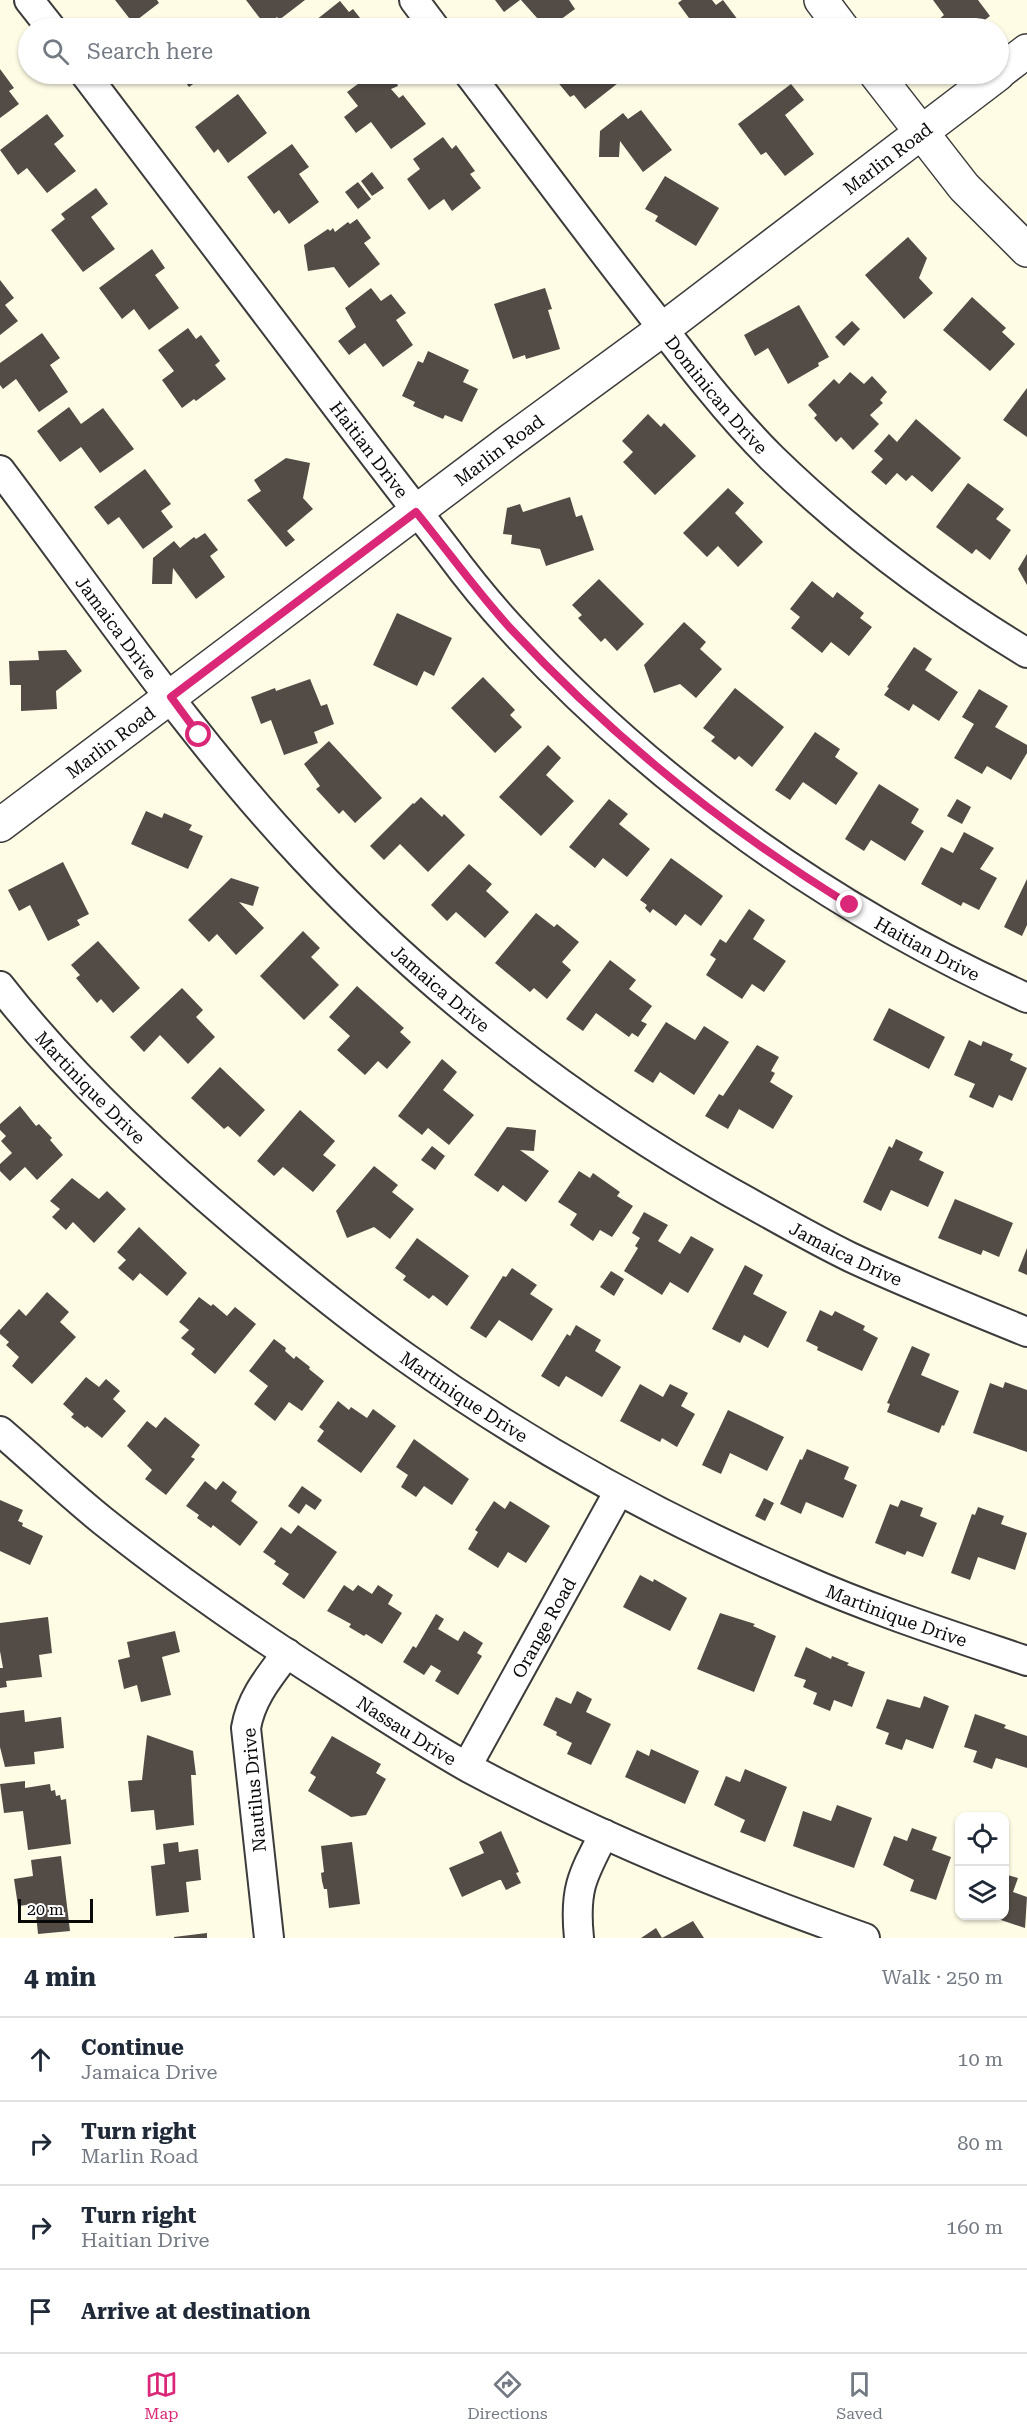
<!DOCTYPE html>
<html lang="en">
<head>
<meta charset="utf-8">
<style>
	:root { --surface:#fff; --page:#f6f6f7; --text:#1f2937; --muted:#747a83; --line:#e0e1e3; --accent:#db2777 }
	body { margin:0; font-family:"Roboto Serif",serif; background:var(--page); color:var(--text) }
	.controls { position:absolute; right:18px; bottom:18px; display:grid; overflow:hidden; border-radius:12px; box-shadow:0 2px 4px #0004 }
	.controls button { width:54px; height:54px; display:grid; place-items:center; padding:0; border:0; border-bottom:2px solid var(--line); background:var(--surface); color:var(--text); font:30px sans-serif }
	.scale { position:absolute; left:18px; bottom:15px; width:75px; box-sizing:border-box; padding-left:6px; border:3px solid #090909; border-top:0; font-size:16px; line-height:21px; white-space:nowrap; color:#090909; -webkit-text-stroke:4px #fff; paint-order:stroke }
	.stop { position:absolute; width:18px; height:18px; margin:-14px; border:4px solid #db2777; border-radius:50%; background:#fff }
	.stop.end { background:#db2777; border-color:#fff; box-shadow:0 2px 6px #0008 }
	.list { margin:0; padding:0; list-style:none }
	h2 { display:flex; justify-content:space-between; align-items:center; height:78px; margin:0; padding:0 24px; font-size:26px }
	h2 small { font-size:20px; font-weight:400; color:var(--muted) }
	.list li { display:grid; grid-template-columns:39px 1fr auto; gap:18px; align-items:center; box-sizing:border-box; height:84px; padding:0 24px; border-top:2px solid var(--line) }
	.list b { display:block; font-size:22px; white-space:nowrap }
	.list p { margin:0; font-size:20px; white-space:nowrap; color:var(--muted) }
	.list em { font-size:20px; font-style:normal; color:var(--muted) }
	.icon { flex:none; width:33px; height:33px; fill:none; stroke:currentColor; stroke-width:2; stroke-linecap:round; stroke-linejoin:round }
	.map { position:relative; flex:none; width:1027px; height:1938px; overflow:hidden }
	.search { position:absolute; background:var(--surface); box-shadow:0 2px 4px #0004; left:18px; right:18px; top:18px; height:66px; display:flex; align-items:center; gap:15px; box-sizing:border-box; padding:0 21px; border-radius:33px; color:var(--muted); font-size:22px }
	.sheet { height:414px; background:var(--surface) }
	nav { display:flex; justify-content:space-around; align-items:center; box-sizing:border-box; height:84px; border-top:2px solid var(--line); background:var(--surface); font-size:16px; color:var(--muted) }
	nav a { display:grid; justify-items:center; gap:3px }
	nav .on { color:var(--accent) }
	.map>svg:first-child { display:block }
	.building { fill:#524b46 }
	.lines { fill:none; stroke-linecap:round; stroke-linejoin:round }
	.minor-casing { stroke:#3c3c3c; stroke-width:32 }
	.tertiary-casing { stroke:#3c3c3c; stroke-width:36 }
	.minor { stroke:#fff; stroke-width:28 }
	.tertiary { stroke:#fff; stroke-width:33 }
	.route { stroke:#db2777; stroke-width:8 }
	.labels { text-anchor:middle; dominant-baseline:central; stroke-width:6; stroke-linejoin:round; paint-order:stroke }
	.street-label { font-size:18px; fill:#090909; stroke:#fff }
</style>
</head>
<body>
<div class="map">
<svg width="1027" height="1938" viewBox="0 0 1027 1938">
	<rect width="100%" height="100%" fill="#fffce6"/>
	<path class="building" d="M115 0H157L159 3 133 23Z
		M246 0H305L279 20 277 17 265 25Z
		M495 0H520L504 12Z
		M521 0H569L575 9 549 28H546Z
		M682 0H712L716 5 723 0 744 28H688L683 22 689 18 678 3Z
		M933 0H978L990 16 974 28H931L930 27 944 15Z
		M340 1 349 12 353 9 368 28H315L311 24Z
		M0 69 14 88 9 91 19 104 0 118Z
		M179 74H207L189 87Z
		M381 74H393L398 86 391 89 399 98 403 95 426 124 391 149 371 122 356 133 344 117 358 106 347 92 362 81Z
		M551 74H625L627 76 585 109 574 95 570 97Z
		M791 84 804 100 785 115 814 154 785 176 766 152 761 155 738 124Z
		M238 94 267 133 228 163 218 149 214 153 195 127Z
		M641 110 672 150 643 172 620 141 619 157H599L600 131 623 113 628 119Z
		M47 114 64 136 54 144 76 171 47 193 27 168 18 175 0 150Z
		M443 137 452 149 456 145 475 171 470 174 481 188 452 211 444 199 429 210 407 179 420 169 413 159Z
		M292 144 309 167 299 174 319 202 289 224 279 210 274 214 247 177Z
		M372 172 384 188 372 196 361 181Z
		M665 176 719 208 696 246 655 221 658 216 645 209Z
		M358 182 371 199 358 209 345 192Z
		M96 188 108 204 91 217 115 249 83 272 51 230 65 219 61 214Z
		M357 219 371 238 364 243 380 264 349 288 334 267 308 271 304 245 328 229 330 231 333 228 335 232 348 222 350 224Z
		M908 237 927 258 919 278 933 293 904 319 865 275Z
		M152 249 165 268 155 275 179 308 149 330 134 309 122 319 99 288Z
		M0 280 14 298 5 305 18 321 0 335Z
		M371 288 381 301 391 294 406 313 396 320 413 345 383 367 365 343 349 355 338 341 356 327 345 308Z
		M545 288 552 309 548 310 560 349 526 359 525 355 513 359 494 304Z
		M972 297 1006 328 1002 332 1015 344 990 371 943 330Z
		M799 305 829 357 818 363 819 366 788 384 768 348 755 356 744 335Z
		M852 321 860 329 844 346 835 337Z
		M188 328 196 339 201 335 220 361 215 365 226 379 196 401 194 399 182 408 162 380 174 371 158 350Z
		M42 333 60 358 50 365 68 392 39 412 16 379 3 389 0 385V363Z
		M428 351 469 370 463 382 478 389 462 422 445 415 443 419 413 406 415 402 402 396 418 361 423 363Z
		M850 372 864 384 872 376 887 392 880 400 883 403 870 415 879 424 853 450 841 437 836 442 814 418 817 415 808 405 834 379 839 384Z
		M1027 388V437L1003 420Z
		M69 407 81 424 103 408 134 449 100 473 81 447 60 462 37 431Z
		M648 414 661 427 664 423 696 456 655 495 623 462 633 452 622 441Z
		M916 419 961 458 932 492 912 475 906 481 897 473 886 485 871 472 883 459 874 451 889 434 897 442Z
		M286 458 310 463 303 498 313 509 287 531 295 540 286 547 247 500 261 491 254 480Z
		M145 469 171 504 161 511 173 527 143 549 119 517 108 525 94 507Z
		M968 483 1004 509 996 519 1011 530 990 560 976 549 972 554 936 527Z
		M728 488 744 503 735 513 763 542 738 567 718 546 707 557 683 533Z
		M570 497 576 517 582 515 594 550 546 566 540 549 511 544 512 535 503 534 507 508 520 504 523 512Z
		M205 533 218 550 210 556 225 577 196 599 173 568 172 584H152L153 558 174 541 180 548 194 537 196 539Z
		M1027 554V585L1018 569Z
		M599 579 644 624 617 651 605 638 601 642 578 618 582 615 572 605Z
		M812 581 833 598 837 592 864 613 860 618 872 627 849 656 831 642 822 653 791 628 800 617 790 609Z
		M397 613 452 638 434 676 424 671 417 686 373 665Z
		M684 622 706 642 700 649 722 669 696 698 680 684 654 693 644 665Z
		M914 647 932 659 925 670 958 692 939 721 913 704 909 711 884 695 889 688 887 687Z
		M66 650 82 671 56 691 57 709 21 711V685H10L9 661 39 660 38 651Z
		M483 677 515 710 510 715 522 727 495 753 451 708Z
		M310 679 321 706 327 704 334 724 314 732 318 743 284 755 271 720 261 724 251 697 275 688 276 691Z
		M735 688 784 727 752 767 739 756 735 760 711 741 715 737 703 728Z
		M979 689 1008 706 995 727 1027 745V753L1011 780 987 766 982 774 954 758 974 724 962 717Z
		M815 732 840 749 835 757 858 773 836 805 803 782 790 800 775 790Z
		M329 741 382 798 355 823 343 810 339 814 316 789 320 786 304 764Z
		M548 745 561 758 546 775 574 801 541 836 499 797Z
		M879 784 919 809 911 823 924 831 905 861 871 840 864 851 845 839Z
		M421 797 442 817 444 814 465 835 428 872 400 844 384 860 370 846 413 803 414 804Z
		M609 799 628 814 619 824 650 849 627 877 603 858 595 868 569 847Z
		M957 799 971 807 962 824 947 816Z
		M146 811 162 818 164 813 192 825 189 830 203 836 188 869 131 844Z
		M964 832 994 848 980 869 997 878 979 910 963 902 961 906 921 884 941 847 953 853Z
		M671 858 723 896 701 926 685 914 676 926 653 909 650 913 645 908 647 905 640 900Z
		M63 862 89 914 77 920 80 925 48 941 30 905 19 911 8 890Z
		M469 864 492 884 486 891 509 912 485 938 456 912 447 921 431 905Z
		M231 878 259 887 253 906 239 902 264 928 236 955 217 934 209 942 188 920Z
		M1027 879V925L1022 936 1004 927Z
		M749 909 765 920 753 939 786 961 764 992 752 984 742 999 706 975 716 959 710 955 720 939 726 943Z
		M536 913 554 927 557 924 579 942 562 962 571 970 547 999 534 988 530 992 495 963Z
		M303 931 320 948 311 957 339 985 304 1020 260 976Z
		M98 941 140 988 113 1013 101 999 97 1003 76 978 80 975 71 965Z
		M610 960 636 980 629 989 652 1006 641 1021 647 1024 638 1037 632 1033 629 1037 596 1013 583 1031 566 1019Z
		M357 986 404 1028 400 1032 411 1042 387 1069 378 1061 365 1075 337 1050 350 1036 329 1017Z
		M182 988 203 1010 196 1017 215 1037 188 1064 160 1035 144 1052 130 1037Z
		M889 1008 945 1037 929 1069 873 1040Z
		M666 1022 695 1040 704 1026 729 1042 694 1095 660 1072 653 1083 634 1071Z
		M969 1040 981 1046 983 1041 1013 1054 1010 1060 1027 1068 1012 1101 999 1095 993 1108 969 1097 975 1084 954 1075Z
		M757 1045 779 1057 771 1071 775 1073 770 1082 793 1096 773 1129 739 1109 728 1129 705 1116 719 1094 723 1096Z
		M442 1059 457 1072 443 1090 474 1115 449 1145 428 1128 422 1135 398 1116Z
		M220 1067 265 1110 240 1137 228 1126 224 1129 191 1098Z
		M20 1106 36 1126 39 1124 52 1138 50 1140 63 1155 37 1180 25 1167 10 1181 0 1171V1164L12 1153 1 1141 6 1136 0 1130V1124Z
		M300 1110 335 1141 323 1155 336 1165 313 1192 283 1167 274 1176 257 1161Z
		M507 1127 536 1130 534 1151 520 1150 549 1171 526 1202 503 1185 498 1192 474 1175Z
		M896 1139 923 1152 919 1160 944 1172 928 1207 891 1190 881 1211 863 1202 889 1146 892 1148Z
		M432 1146 445 1156 435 1170 421 1160Z
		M374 1166 398 1185 392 1192 414 1209 390 1239 374 1227 347 1238 336 1211Z
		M579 1171 590 1178 593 1173 620 1192 617 1196 633 1206 612 1237 600 1230 593 1241 570 1225 577 1214 558 1202Z
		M72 1178 99 1199 107 1191 126 1209 94 1243 73 1222 66 1230 52 1217 60 1209 50 1201Z
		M955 1199 1013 1223 999 1257 983 1250 981 1255 938 1238Z
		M644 1212 668 1225 658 1241 680 1254 691 1236 714 1249 688 1293 670 1282 662 1295 624 1271 638 1248 635 1246 640 1238 632 1233Z
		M139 1227 187 1273 167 1296 140 1273 133 1281 118 1268 126 1260 117 1252Z
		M417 1238 469 1276 447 1306 433 1295 429 1299 403 1280 406 1276 395 1268Z
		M1027 1248V1275L1018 1271Z
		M745 1265 763 1275 753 1294 787 1312 768 1348 744 1335 740 1343 712 1329Z
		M512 1268 537 1285 530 1294 553 1309 532 1341 499 1320 486 1338 470 1328 503 1276 506 1277Z
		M611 1271 624 1279 614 1296 600 1287Z
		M47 1292 69 1312 60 1322 76 1337 32 1384 12 1366 19 1357 6 1345 9 1342 0 1334V1330L19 1309 26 1316Z
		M199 1297 211 1306 213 1304 227 1316 235 1307 256 1324 215 1374 191 1354 195 1349 181 1338 189 1330 179 1322Z
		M820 1310 832 1316 835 1311 865 1326 863 1330 878 1338 862 1371 817 1350 818 1347 806 1341Z
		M576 1325 601 1340 595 1351 621 1367 602 1397 566 1376 559 1387 541 1376 567 1334 570 1336Z
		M274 1339 286 1348 285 1351 294 1359 296 1356 310 1367 309 1369 324 1381 302 1411 289 1402 275 1421 254 1404 268 1386 249 1371Z
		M912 1346 930 1354 921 1375 959 1391 944 1426 942 1425 939 1433 887 1412 890 1404 887 1403Z
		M86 1377 99 1387 106 1379 120 1391 113 1399 126 1411 102 1438 87 1426 85 1428 71 1417 74 1414 63 1404Z
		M1005 1382 1027 1390V1452L973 1433 990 1383 1003 1388Z
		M640 1384 663 1397 670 1384 688 1393 681 1406 695 1414 677 1447 662 1438 660 1442 620 1421Z
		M338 1401 349 1410 351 1407 367 1418 373 1409 396 1426 361 1473 317 1441 324 1431 319 1427Z
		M728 1410 784 1437 767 1471 730 1453 721 1474 702 1465Z
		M165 1417 200 1445 191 1457 195 1459 166 1495 145 1479 152 1470 127 1446 147 1421 156 1428Z
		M414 1439 469 1479 452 1505 424 1486 416 1497 401 1487 408 1475 396 1467Z
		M807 1449 849 1467 844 1479 857 1485 843 1518 806 1502 801 1514 780 1504 800 1459 802 1460Z
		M205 1481 216 1490 223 1481 237 1492 231 1501 258 1522 240 1546 213 1525 211 1528 197 1518 199 1515 186 1506Z
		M302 1486 322 1500 315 1510 306 1504 299 1514 288 1506Z
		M764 1498 774 1503 765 1521 755 1516Z
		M0 1500 23 1510 18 1521 23 1523 22 1526 43 1536 30 1565 0 1551Z
		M901 1500 923 1508 920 1516 937 1523 923 1557 907 1551 905 1555 875 1543 890 1504 898 1507Z
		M494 1501 505 1509 510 1501 550 1526 526 1563 508 1552 498 1568 468 1549 478 1532 475 1530Z
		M978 1507 1004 1516 1001 1524 1027 1533 1015 1570 978 1557 970 1580 951 1573 972 1514 975 1515Z
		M298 1525 337 1552 304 1599 282 1584 289 1574 274 1564 276 1561 263 1552 281 1527 291 1534Z
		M640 1575 653 1582 654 1579 687 1598 670 1631 623 1607Z
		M344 1585 353 1591 358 1585 372 1594 378 1585 393 1595 388 1604 402 1613 382 1644 366 1634 364 1636 349 1627 351 1624 327 1611Z
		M720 1613 755 1624 753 1626 776 1636 754 1692 697 1669Z
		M436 1614 444 1619 438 1629 458 1641 464 1631 483 1643 477 1653 482 1656 458 1695 435 1681 441 1671 431 1665 424 1675 403 1662 413 1646 416 1648Z
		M48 1617 52 1653 39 1655 42 1677 6 1681 7 1687 0 1688V1668H3L0 1651V1623Z
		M175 1631 180 1652 162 1657 171 1695 141 1702 137 1685 124 1689 118 1660 130 1657 127 1642Z
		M806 1647 831 1659 832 1656 849 1663 847 1665 865 1672 852 1707 834 1700 830 1711 813 1704 817 1693 803 1687 806 1680 794 1676Z
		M577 1691 592 1699 586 1712 611 1724 591 1765 567 1754 572 1743 556 1735 557 1732 543 1725 556 1697 571 1704Z
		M924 1696 949 1706 933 1749 906 1739 902 1750 885 1744 889 1733 876 1728 887 1699 920 1708Z
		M24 1710 25 1722 61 1717 64 1748 34 1752 35 1764 5 1767 0 1747V1713Z
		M975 1714 1006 1725 1004 1728 1027 1736V1768L996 1758 992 1769 973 1762 977 1751 964 1747Z
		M147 1735 193 1751 196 1775H191L194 1825 156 1830 154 1810 131 1812 128 1781 142 1780Z
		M332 1736 381 1764 376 1773 386 1779 366 1815 351 1817 308 1791 316 1777 310 1773Z
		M651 1749 699 1771 685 1804 625 1777 637 1750 649 1756Z
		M745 1769 787 1787 765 1842 740 1832 745 1820 714 1805 726 1776 740 1782Z
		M25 1781V1788L50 1784 51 1791 55 1790 56 1796 60 1795 61 1800 66 1799 71 1844 28 1850 23 1811 4 1813 0 1784Z
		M837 1805 872 1818 854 1868 793 1846 803 1811 831 1821Z
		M912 1828 937 1837 932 1850 951 1857 936 1900 910 1891 914 1880 883 1865 894 1836 907 1841Z
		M501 1831 519 1872 516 1873 521 1883 506 1890 501 1880H499L462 1897 449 1868 484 1853 479 1842Z
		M178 1842 179 1852 198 1849 201 1880 186 1882 189 1912 156 1916 151 1866 165 1864 163 1844Z
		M352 1842 360 1904 329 1908 327 1889H324L322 1881 321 1873 324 1872 321 1846Z
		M61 1856 70 1931 38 1934 35 1904 18 1906 14 1879 33 1876 31 1860Z
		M1004 1874 1018 1878 1013 1892 1027 1897 1025 1928 989 1916H1004Z
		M693 1921 704 1938H641L656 1928 662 1938Z
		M207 1933V1938H174V1937Z"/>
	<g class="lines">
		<defs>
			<g id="minor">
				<path d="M29 0 51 28"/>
				<path d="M414 0 435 28"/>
				<path id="s1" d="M85 74C158 170 231 266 304 363 351 426 399 488 447 550 467 577 488 603 511 628 655 785 833 911 1027 998"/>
				<path id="s2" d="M469 74C529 153 588 233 650 312 688 362 727 413 772 458 848 532 936 598 1027 653"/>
				<path id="s3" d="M0 470C99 601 192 739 305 859 426 989 575 1104 730 1192 770 1214 809 1237 850 1257 908 1284 968 1308 1027 1332"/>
				<path id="s4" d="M0 986C67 1072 154 1154 238 1225 292 1271 347 1316 405 1357 527 1444 660 1518 798 1577 872 1610 950 1635 1027 1661"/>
				<path id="s5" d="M0 1431C35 1461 68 1493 103 1521 181 1583 264 1640 348 1693 388 1719 428 1745 469 1768 596 1836 729 1890 865 1938"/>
				<path id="s6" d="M467 1766 619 1491"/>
				<path d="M269 1938 246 1728C251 1698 269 1677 287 1653"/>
				<path d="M579 1938C574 1890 582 1876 604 1834"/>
			</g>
			<g id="tertiary">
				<path d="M821 0 842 28"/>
				<path d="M998 73 1027 51"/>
				<path d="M876 74 964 187 1027 250"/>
				<path id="s7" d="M0 825 510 441 663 329 998 74"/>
			</g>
		</defs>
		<use href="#minor" class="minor-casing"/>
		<use href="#tertiary" class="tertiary-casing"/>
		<use href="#minor" class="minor"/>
		<use href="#tertiary" class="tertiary"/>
	</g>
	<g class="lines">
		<path class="route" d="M199 735 171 697 416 512C448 551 477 592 511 629 611 736 726 829 850 905"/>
	</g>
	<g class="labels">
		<g class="street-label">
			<text stroke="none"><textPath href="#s7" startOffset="1110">Marlin Road</textPath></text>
			<text stroke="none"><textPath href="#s2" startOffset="405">Dominican Drive</textPath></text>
			<text stroke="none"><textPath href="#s1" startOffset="471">Haitian Drive</textPath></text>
			<text stroke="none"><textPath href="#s7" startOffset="624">Marlin Road</textPath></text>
			<text stroke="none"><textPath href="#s3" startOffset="196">Jamaica Drive</textPath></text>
			<text stroke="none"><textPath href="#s7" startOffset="138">Marlin Road</textPath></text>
			<text stroke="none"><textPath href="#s1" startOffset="1227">Haitian Drive</textPath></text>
			<text stroke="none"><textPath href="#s3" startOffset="682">Jamaica Drive</textPath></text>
			<text stroke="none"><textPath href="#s4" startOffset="136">Martinique Drive</textPath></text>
			<text stroke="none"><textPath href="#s3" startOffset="1168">Jamaica Drive</textPath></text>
			<text stroke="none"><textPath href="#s4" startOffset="622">Martinique Drive</textPath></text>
			<text stroke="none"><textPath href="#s4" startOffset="1108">Martinique Drive</textPath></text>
			<text stroke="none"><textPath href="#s6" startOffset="158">Orange Road</textPath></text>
			<text stroke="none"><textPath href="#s5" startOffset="506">Nassau Drive</textPath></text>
			<text transform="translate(254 1790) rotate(-95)">Nautilus Drive</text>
		</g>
	</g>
</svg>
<div class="controls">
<button><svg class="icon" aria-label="locate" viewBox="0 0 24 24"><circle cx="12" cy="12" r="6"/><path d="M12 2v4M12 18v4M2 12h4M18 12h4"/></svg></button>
<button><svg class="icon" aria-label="layers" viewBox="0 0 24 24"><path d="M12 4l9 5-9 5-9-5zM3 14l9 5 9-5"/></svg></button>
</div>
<div class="scale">20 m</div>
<div class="stop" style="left:199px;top:735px"></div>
<div class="stop end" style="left:850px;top:905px"></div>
<div class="search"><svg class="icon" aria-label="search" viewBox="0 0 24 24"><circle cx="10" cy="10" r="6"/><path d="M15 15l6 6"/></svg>Search here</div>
</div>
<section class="sheet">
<h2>4 min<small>Walk · 250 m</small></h2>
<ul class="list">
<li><svg class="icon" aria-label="ahead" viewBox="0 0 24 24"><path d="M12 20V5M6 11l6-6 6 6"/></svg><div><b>Continue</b><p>Jamaica Drive</p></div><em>10 m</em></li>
<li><svg class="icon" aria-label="right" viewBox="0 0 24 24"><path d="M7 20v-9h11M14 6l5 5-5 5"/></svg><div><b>Turn right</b><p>Marlin Road</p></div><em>80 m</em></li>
<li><svg class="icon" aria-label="right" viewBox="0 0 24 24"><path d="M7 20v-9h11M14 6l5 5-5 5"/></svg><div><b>Turn right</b><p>Haitian Drive</p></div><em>160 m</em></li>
<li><svg class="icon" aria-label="arrive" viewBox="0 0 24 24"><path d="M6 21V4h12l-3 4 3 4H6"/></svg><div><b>Arrive at destination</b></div></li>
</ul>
</section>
<nav>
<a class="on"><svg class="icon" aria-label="map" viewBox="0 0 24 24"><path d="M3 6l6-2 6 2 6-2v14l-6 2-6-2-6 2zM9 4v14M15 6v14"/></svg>Map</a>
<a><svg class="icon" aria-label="directions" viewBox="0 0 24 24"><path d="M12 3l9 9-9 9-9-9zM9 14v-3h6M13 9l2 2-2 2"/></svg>Directions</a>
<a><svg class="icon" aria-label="saved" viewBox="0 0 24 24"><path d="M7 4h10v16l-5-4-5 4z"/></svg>Saved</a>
</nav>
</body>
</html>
